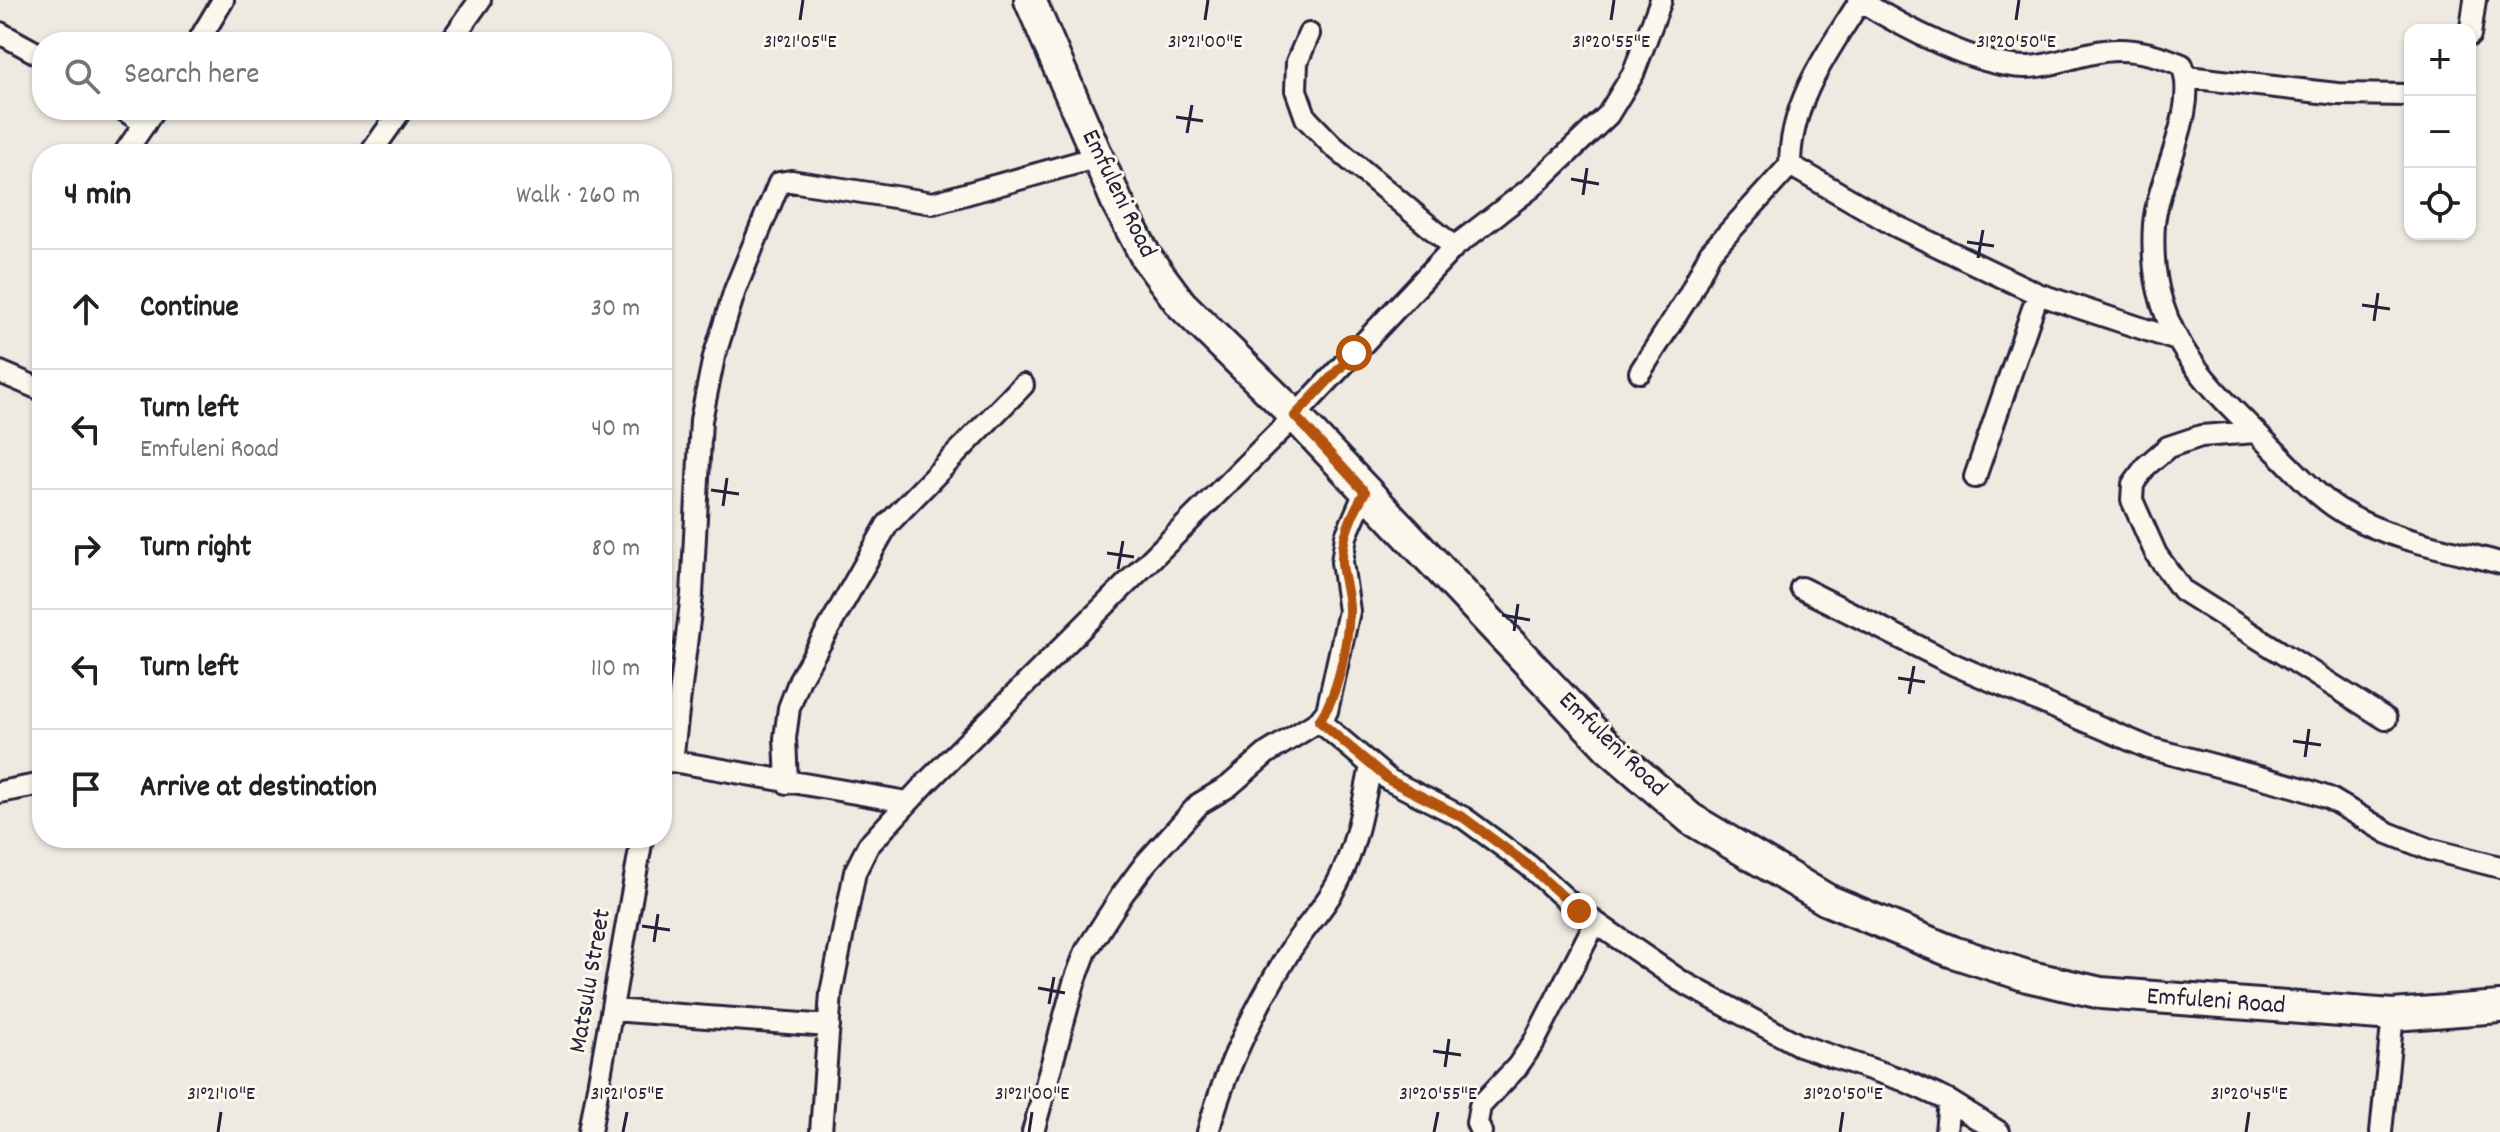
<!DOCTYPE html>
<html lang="en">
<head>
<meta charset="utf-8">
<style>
	:root { --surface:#fff; --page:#f6f6f6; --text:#202124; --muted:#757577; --line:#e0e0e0 }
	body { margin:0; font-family:Dekko,sans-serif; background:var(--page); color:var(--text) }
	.controls { position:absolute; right:24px; top:24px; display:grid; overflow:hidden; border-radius:16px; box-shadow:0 2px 6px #0004 }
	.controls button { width:72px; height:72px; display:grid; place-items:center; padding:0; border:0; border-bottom:2px solid var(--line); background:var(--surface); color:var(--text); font:40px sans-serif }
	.stop { position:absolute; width:24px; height:24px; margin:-18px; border:6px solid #b45309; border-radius:50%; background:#fff }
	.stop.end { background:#b45309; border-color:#fff; box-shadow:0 2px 8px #0008 }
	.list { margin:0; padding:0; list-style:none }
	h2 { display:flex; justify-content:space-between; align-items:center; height:104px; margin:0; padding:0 32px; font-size:34px }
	h2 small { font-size:26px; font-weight:400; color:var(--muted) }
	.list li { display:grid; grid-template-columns:52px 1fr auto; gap:24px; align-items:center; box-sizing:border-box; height:120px; padding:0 32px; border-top:2px solid var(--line) }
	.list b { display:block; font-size:30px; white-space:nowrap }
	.list p { margin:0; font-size:26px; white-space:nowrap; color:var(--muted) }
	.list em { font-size:26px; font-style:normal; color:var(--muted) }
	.icon { flex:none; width:44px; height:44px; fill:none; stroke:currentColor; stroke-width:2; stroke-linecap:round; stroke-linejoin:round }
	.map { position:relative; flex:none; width:2500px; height:1132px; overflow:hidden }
	.search { position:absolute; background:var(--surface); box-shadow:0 2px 6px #0004; left:32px; top:32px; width:640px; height:88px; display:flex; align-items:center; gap:20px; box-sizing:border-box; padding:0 28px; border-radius:32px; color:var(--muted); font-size:30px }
	.panel { position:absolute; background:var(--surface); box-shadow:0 2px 6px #0004; left:32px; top:144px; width:640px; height:704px; border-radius:32px }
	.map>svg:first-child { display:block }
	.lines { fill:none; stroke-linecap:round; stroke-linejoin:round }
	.street-casing { stroke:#22223b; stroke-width:26 }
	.secondary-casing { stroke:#22223b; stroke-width:36 }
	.street { stroke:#fbf7ec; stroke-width:20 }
	.secondary { stroke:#fbf7ec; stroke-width:30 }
	.route { stroke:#b45309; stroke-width:10 }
	.ticks { fill:none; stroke:#22223b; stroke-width:3 }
	.labels { text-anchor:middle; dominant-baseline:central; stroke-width:6; stroke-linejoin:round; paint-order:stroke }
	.street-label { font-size:26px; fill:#22223b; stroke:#fbf7ec }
	.ticks-label { font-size:20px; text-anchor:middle; fill:#22223b; stroke:#fbf7ec; stroke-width:6; stroke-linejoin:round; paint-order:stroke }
</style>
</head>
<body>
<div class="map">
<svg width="2500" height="1132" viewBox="0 0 2500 1132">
	<rect width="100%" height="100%" fill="#eeeae2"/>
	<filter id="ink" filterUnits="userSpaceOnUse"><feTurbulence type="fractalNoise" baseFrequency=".0125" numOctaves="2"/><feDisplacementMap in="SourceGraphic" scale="16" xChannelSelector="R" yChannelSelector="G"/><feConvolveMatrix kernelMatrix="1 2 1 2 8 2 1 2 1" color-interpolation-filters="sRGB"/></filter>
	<g filter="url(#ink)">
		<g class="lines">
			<defs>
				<path id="street" d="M1859 0C1901 26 1975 66 2025 67 2053 67 2077 54 2104 51 2131 47 2157 54 2182 65 2200 109 2158 177 2154 224 2147 332 2202 379 2273 449 2299 474 2318 499 2350 516 2395 541 2451 549 2500 563
					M1860 1C1827 53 1790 102 1790 165L1896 226 2038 294 2177 340
					M0 33 42 56
					M1309 34 1297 62 1296 90 1306 118 1332 145 1454 247
					M2470 35 2475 0
					M198 42 223 0
					M450 42 480 0
					M2187 77 2337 94 2410 95
					M124 110 145 124
					M124 154 154 110
					M370 154 401 110
					M0 372 42 390
					M1640 372 1689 295 1710 253 1790 165
					M2256 432 2201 436 2168 447 2146 466 2133 484 2132 500 2156 554 2182 590 2386 719
					M1975 477 2038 294
					M1801 588 1955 665 2149 748 2297 787 2329 798 2388 833 2429 849 2500 867
					M1319 721 1389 780 1464 818 1528 865 1579 911 1679 980 1799 1045 1903 1080 1949 1101 1999 1132
					M672 761 692 595 701 420 714 357 735 290 779 183 791 181 933 203 1098 157
					M662 763 672 761 907 802
					M787 783 785 738 789 708 800 679 887 525 1023 385
					M0 792 42 784
					M612 1010 829 1026
					M590 1132 642 838
					M821 1132 831 993 855 872 868 846 926 783 1295 416 1454 247 1531 188 1608 115 1633 74 1661 0
					M1033 1132 1074 983 1086 951 1122 895 1145 864 1199 804 1229 786 1267 753 1319 721 1327 711 1349 611 1342 562 1346 536 1365 492
					M1208 1132C1224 1072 1253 1012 1285 959 1301 930 1326 908 1340 878 1357 843 1363 804 1371 766
					M1481 1132 1477 1123 1480 1106 1517 1067 1534 1042 1595 923
					M1946 1132 1949 1101
					M2381 1132 2393 1015"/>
				<path id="secondary" d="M1030 0 1117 202 1146 257 1181 304 1295 416 1609 748 1691 819 1827 900 1953 952 2027 976 2101 993 2393 1015 2500 1007"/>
			</defs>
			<use href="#street" class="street-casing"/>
			<use href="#secondary" class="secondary-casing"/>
			<use href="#street" class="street"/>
			<use href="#secondary" class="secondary"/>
		</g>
	</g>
	<g class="lines" filter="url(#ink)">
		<path class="route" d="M1354 353 1295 416 1365 492C1353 512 1341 538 1342 563 1343 579 1350 596 1349 613 1347 646 1339 694 1319 721L1389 780 1464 818 1528 865 1579 911"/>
	</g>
	<path class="ticks" d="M800 20 803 0M1205 20 1208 0M1611 20 1614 0M2016 20 2019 0M1176 117 1203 121M1187 133 1192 105M1571 179 1599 184M1583 195 1587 168M1967 242 1994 246M1978 258 1983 230M2362 305 2390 309M2374 321 2378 293M711 490 739 494M723 506 727 478M1107 553 1134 557M1118 569 1123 541M1502 615 1530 620M1514 631 1518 604M1898 678 1925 682M1909 694 1914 666M2293 741 2321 745M2305 757 2309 729M642 926 670 930M654 942 658 914M1038 988 1065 993M1049 1004 1054 977M1433 1051 1461 1055M1445 1067 1449 1039M218 1132 221 1112M623 1132 627 1112M1029 1132 1032 1112M1434 1132 1438 1112M1840 1132 1843 1112M2246 1132 2249 1112"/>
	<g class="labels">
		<g class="street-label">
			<text transform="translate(1118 194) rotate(64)">Emfuleni Road</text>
			<text transform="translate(1612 745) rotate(44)">Emfuleni Road</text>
			<text transform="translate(591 981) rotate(-80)">Matsulu Street</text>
			<text transform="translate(2216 1002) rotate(4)">Emfuleni Road</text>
		</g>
	</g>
	<g class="ticks-label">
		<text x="800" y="47">31°21'05"E</text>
		<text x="1205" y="47">31°21'00"E</text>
		<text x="1611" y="47">31°20'55"E</text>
		<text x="2016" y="47">31°20'50"E</text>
		<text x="221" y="1099">31°21'10"E</text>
		<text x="627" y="1099">31°21'05"E</text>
		<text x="1032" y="1099">31°21'00"E</text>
		<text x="1438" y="1099">31°20'55"E</text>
		<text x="1843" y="1099">31°20'50"E</text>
		<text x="2249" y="1099">31°20'45"E</text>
	</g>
</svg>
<div class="controls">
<button>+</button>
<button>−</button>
<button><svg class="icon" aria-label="locate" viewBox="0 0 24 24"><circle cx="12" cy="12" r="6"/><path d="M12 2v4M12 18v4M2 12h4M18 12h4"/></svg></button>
</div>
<div class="stop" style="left:1354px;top:353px"></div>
<div class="stop end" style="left:1579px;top:911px"></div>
<div class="search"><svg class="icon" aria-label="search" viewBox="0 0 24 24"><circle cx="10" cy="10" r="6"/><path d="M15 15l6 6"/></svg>Search here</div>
<section class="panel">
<h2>4 min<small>Walk · 260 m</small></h2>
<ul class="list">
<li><svg class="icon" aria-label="ahead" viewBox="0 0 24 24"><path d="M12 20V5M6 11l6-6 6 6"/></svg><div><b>Continue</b></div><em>30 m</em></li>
<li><svg class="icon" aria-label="left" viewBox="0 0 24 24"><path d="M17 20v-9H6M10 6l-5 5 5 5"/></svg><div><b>Turn left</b><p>Emfuleni Road</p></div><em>40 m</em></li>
<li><svg class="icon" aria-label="right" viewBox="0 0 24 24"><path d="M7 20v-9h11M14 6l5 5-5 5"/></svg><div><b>Turn right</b></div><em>80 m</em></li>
<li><svg class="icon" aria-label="left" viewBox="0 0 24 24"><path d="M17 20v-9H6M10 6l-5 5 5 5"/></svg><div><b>Turn left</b></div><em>110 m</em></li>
<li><svg class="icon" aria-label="arrive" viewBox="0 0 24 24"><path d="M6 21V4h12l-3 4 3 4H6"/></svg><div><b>Arrive at destination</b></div></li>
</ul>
</section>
</div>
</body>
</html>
